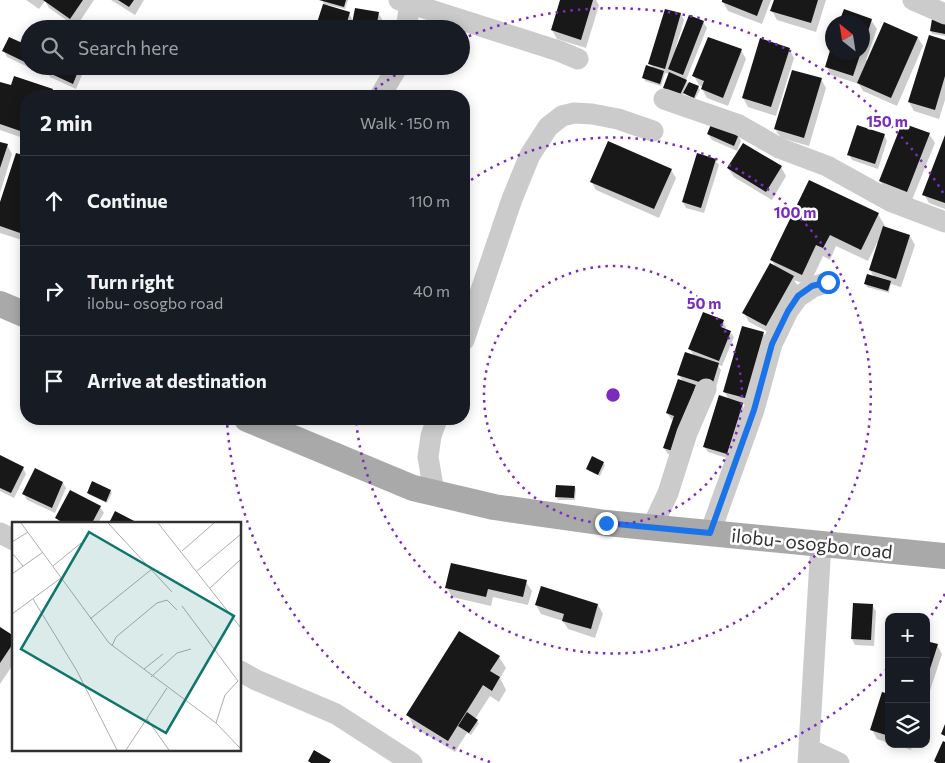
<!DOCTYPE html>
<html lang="en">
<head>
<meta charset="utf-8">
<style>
	:root { --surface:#171b24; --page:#20242c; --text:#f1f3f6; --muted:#9ea1a6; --line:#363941 }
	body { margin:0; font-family:Commissioner,sans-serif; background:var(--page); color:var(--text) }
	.controls { position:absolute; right:15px; bottom:15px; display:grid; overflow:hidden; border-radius:10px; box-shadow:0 2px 12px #0003 }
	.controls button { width:45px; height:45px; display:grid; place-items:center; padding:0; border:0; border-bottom:1px solid var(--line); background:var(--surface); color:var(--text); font:25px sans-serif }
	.compass { position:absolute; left:825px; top:15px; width:45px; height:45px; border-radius:50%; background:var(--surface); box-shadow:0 2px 12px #0003; rotate:330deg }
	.stop { position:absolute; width:15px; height:15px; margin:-11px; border:4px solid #1a73e8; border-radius:50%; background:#fff }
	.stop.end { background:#1a73e8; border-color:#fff; box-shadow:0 1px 5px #0008 }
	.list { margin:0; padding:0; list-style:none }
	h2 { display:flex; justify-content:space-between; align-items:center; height:65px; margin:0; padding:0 20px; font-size:21px }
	h2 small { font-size:16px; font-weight:400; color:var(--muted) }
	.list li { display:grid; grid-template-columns:32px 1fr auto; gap:15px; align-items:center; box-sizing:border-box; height:90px; padding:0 20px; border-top:1px solid var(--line) }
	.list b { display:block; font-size:19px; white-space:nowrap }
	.list p { margin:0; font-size:16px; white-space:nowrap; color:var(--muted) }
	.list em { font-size:16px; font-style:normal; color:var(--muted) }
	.icon { flex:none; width:28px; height:28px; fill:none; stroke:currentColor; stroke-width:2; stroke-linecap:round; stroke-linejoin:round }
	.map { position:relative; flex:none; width:945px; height:763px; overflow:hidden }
	.search { position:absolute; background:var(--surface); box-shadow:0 2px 12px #0003; left:20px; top:20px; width:450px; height:55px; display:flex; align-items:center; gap:12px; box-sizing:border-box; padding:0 18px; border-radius:28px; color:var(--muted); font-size:19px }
	.panel { position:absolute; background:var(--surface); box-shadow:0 2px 12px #0003; left:20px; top:90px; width:450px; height:335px; border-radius:20px }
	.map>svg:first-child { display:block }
	.shadow { fill:#0003 }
	.building { fill:#181818 }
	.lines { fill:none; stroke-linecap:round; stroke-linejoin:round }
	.minor { stroke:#cbcbcb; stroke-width:21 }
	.major { stroke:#a9a9a9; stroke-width:26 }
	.route { stroke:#1a73e8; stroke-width:6 }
	.ring { fill:none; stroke:#7b2cbf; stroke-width:2.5; stroke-dasharray:2.5 5 }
	.labels { text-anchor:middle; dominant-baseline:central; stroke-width:5; stroke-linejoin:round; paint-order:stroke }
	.street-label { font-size:19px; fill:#313131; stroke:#fff }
	.inset-road { fill:none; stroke:#adadad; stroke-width:1 }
	.view { fill:#0f766e; fill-opacity:0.15; stroke:#0f766e; stroke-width:2.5 }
	.inset-edge { fill:none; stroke:#313131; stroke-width:2.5 }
	.centre { fill:#7b2cbf; stroke:#fff; stroke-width:2.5 }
	.ring-label { font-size:15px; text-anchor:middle; font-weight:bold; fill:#7b2cbf; stroke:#fff; stroke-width:5; stroke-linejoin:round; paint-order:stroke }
</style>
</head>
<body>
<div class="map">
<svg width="945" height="763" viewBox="0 0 945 763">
	<rect width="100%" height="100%" fill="#fff"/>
	<path class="shadow" d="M26 0H94L76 27 49 8 45 1 39 9Z
		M111 0H144L135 15Z
		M322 0H348L345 9 328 5V7L349 13 352 19 349 29H316L324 4Z
		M562 0H596L599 5 586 48 557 39 552 30Z
		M724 0H771L762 24 728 11 723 2Z
		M775 0H826L816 32 777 20 772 11Z
		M666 10 681 14 684 20 676 47H678L703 22 707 28 686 80 689 85 698 87 700 90 695 99 686 95 684 92 682 97 665 90 664 88 670 74 665 73 661 86 645 81 644 78 653 68 650 64Z
		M844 11 871 20 877 29 866 60H868L918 38 923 46 897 106 863 91 859 84 831 75 826 66 832 47V52H862V22H841Z
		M378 13 382 19 380 29H352Z
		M933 20 945 23V36L932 34 931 31Z
		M945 41V100L939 119 914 111 909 102Z
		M29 47V66H71L79 70 82 75 76 89 50 77 45 70 43 74 7 57 4 51Z
		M789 49 794 58 776 116 748 107 743 98Z
		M741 50 746 59 728 106 707 98 702 89 703 87 699 85 694 76Z
		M821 79 826 88 809 146 781 138 775 129Z
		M0 86 52 90 56 96H26V139L0 130Z
		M902 124 929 134 935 143 912 200 885 190 880 181Z
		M708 134 738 135 741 141 737 151 712 140Z
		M884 135 887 141 878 169 852 160 849 154Z
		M945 139V209L929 203 924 194Z
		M0 143 7 145 12 154 0 193Z
		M17 155 26 158V238L25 241 0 233V206Z
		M715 160 719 165 704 213 686 208 683 202Z
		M781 167 786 176 772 200 734 177 728 168Z
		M671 170 676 178 659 218 596 190 591 181Z
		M810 182 878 214 885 226 884 228 910 236 915 245 901 287 891 284 889 293 867 287 866 284 874 277 870 270 879 243H877L868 261 836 246 830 260 823 256 809 286 794 280 798 286 772 334 749 322 744 313 776 268 772 260Z
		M723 321 726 327 725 330 730 332 734 337 722 366 718 365 721 370 715 391 694 385 699 392 676 457 668 454 664 448 674 420 671 419 667 413 683 382 679 375 694 356 690 349Z
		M764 334 769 342 750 406 742 404 745 410 730 459 708 452 704 446 729 400 724 391Z
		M0 456 23 468 26 474 14 498 0 491Z
		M603 463 605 465 600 476 589 471 588 469Z
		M63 483 66 488 55 513 27 500 24 494Z
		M557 486 574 487 576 489 575 500H558L556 497Z
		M110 491 112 493 107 503 90 495 88 493Z
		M100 507 104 513 98 523H59L57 518Z
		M526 582 532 591 528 605 493 597 491 606 452 597 447 588Z
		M536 605H598L603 614 595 638 568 629 563 621 541 614Z
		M854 605H872L876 611 874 646 855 645 852 639Z
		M0 629 14 638V663L0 684Z
		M926 642 937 645 942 654 926 703Z
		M499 657 506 668 500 678 506 690 499 702 490 696 475 719 479 723 471 735 467 733 455 752 414 727 408 715Z
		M889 695V743L877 739 872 730Z
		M894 744H913L911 750Z"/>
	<path class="building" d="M43 0H83L70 19Z
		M118 0H134L129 7Z
		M319 0H346L344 7Z
		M560 0H593L581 40 551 30Z
		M722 0H763L757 16 722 2Z
		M774 0H818L811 23 770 11Z
		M323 4 350 12 345 29H315Z
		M355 8 379 12 376 29H351Z
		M665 9 681 13 665 69 648 64Z
		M844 9 872 19 863 47 862 22H839Z
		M689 15 704 21 683 75 668 69Z
		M932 19 945 21V34L930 31Z
		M884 22 918 37 891 98 857 83Z
		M929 35 945 40V76L935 110 908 102Z
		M9 37 29 46V64L2 51Z
		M708 37 742 49 723 98 701 89 704 81 692 76Z
		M760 38 790 48 771 107 742 98Z
		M832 44V52H861L853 76 825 67Z
		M646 65 664 71 660 84 642 78Z
		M47 66H74L79 69 73 84 45 71Z
		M792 70 822 78 804 138 774 129Z
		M669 72 687 80 680 95 663 88Z
		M14 76 53 89 51 96H26V133L0 124V82L11 85Z
		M689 82 699 86 694 98 683 93Z
		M712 122 739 134 734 146 707 134Z
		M902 123 930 133 907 192 879 181Z
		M857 125 885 134 875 164 847 155Z
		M945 135V203L922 195Z
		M608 141 672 169 654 209 590 182Z
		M0 142 8 144 0 168Z
		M743 143 782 166 766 192 727 168Z
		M16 153 26 156V215L20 233 0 226V202Z
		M697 153 716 159 701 208 682 202Z
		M809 180 879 213 861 250 830 235 823 248 816 245 802 275 770 260Z
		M883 226 910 235 896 279 869 270Z
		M770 263 794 276 766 326 742 313Z
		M867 274 891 281 888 291 864 284Z
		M703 312 724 320 721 327 731 331 719 361 688 349Z
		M742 326 764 332 745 398 723 392Z
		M685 352 719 363 712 386 677 375Z
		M678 379 696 385 673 451 663 448 674 416 666 413Z
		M719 395 743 403 727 454 703 447Z
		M0 455 24 467 11 493 0 488Z
		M592 456 604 462 598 475 586 469Z
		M35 468 63 482 52 508 22 494Z
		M92 481 111 490 106 502 87 493Z
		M556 485 575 486 574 498 555 497Z
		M70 490 101 506 92 523H64L55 518Z
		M115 511 138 523H109Z
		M451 563 527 580 523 597 488 589 486 597 445 588Z
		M541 586 598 604 591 629 562 621 564 614 535 605Z
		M853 603 873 604 871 640 851 639Z
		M0 627 14 636V642L0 663Z
		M459 631 500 656 490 671 500 677 492 691 483 685 448 741 406 715Z
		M926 641 938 644 927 678H926Z
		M882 692 889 694V736L870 730Z
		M467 712 478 720 469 733 458 726Z
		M945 724V736L941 734Z
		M943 741 945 742V763H937L934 761Z
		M314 750 331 760 329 763H311L308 761Z"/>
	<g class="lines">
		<path class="minor" d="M399 0 559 51 578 59
			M913 0 945 14
			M406 29 410 4
			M380 96 398 66
			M664 99 739 125 779 148 827 166 892 202 945 222
			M464 340 512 199 530 155 548 127 562 116 574 113 592 114 618 119 653 131
			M434 492 428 457 431 436 437 419
			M652 527 668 493 687 433 706 389
			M0 533 14 540
			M710 533 754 410 772 344 788 311 798 297 813 287 828 282
			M240 671 256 680 336 714 412 763
			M809 749 839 763
			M808 763 821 543"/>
		<path class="major" d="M0 304 26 315
			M247 419 413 488 494 507 606 523 945 556"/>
	</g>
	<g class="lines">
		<path class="route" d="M606 523 710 533 754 410 772 344 788 311 798 296 812 286 828 282"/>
	</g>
	<g class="ring">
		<circle cx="613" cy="395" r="129"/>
		<path d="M465 184A258 258 0 1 1 356 420"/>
		<path d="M945 594A387 387 0 0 1 928 620M887 669A387 387 0 0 1 736 762M490 762A387 387 0 0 1 227 422M369 94A387 387 0 0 1 408 67M462 39A387 387 0 0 1 945 196"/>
	</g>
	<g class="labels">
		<g class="street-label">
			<text transform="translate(812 543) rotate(6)">ilobu- osogbo road</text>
		</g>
	</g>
	<g transform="translate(12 522)">
		<rect width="229" height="229" fill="#fff"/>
		<path class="inset-road" d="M9 1 97 121 204 201 229 227M96 1 160 70M146 1 229 106M0 20 16 10M170 29 202 1M0 31 11 44M41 44 69 21M185 49 229 12M0 52 31 30M198 66 229 37M21 77 65 149 105 228M170 84 226 159 213 173 204 201M0 92 49 56M78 97 140 47M100 124 104 115 145 81 155 78 165 88M132 147 151 132M139 155 165 131 179 127M135 197 157 228M114 228 155 166"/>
		<path class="view" d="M77 10 222 94 154 211 9 127Z"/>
		<rect width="229" height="229" class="inset-edge"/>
	</g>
	<circle cx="613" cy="395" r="8" class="centre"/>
	<g class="ring-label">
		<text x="887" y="127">150 m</text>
		<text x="795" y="218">100 m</text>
		<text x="704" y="309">50 m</text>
	</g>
</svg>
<div class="controls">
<button>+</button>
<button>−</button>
<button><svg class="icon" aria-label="layers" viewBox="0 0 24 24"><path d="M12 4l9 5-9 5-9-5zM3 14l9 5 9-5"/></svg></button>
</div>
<svg class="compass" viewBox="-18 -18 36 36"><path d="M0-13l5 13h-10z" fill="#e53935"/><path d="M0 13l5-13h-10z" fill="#9ea1a6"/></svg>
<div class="stop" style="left:828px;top:282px"></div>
<div class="stop end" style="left:606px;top:523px"></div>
<div class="search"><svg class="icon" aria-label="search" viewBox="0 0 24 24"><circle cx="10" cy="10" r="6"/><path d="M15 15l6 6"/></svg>Search here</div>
<section class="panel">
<h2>2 min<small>Walk · 150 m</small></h2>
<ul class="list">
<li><svg class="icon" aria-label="ahead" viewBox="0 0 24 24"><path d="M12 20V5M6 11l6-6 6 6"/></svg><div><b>Continue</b></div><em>110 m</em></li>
<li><svg class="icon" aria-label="right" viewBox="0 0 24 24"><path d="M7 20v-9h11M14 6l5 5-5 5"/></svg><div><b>Turn right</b><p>ilobu- osogbo road</p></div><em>40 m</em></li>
<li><svg class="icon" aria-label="arrive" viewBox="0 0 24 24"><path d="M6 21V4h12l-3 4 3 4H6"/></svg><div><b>Arrive at destination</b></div></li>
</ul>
</section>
</div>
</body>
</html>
